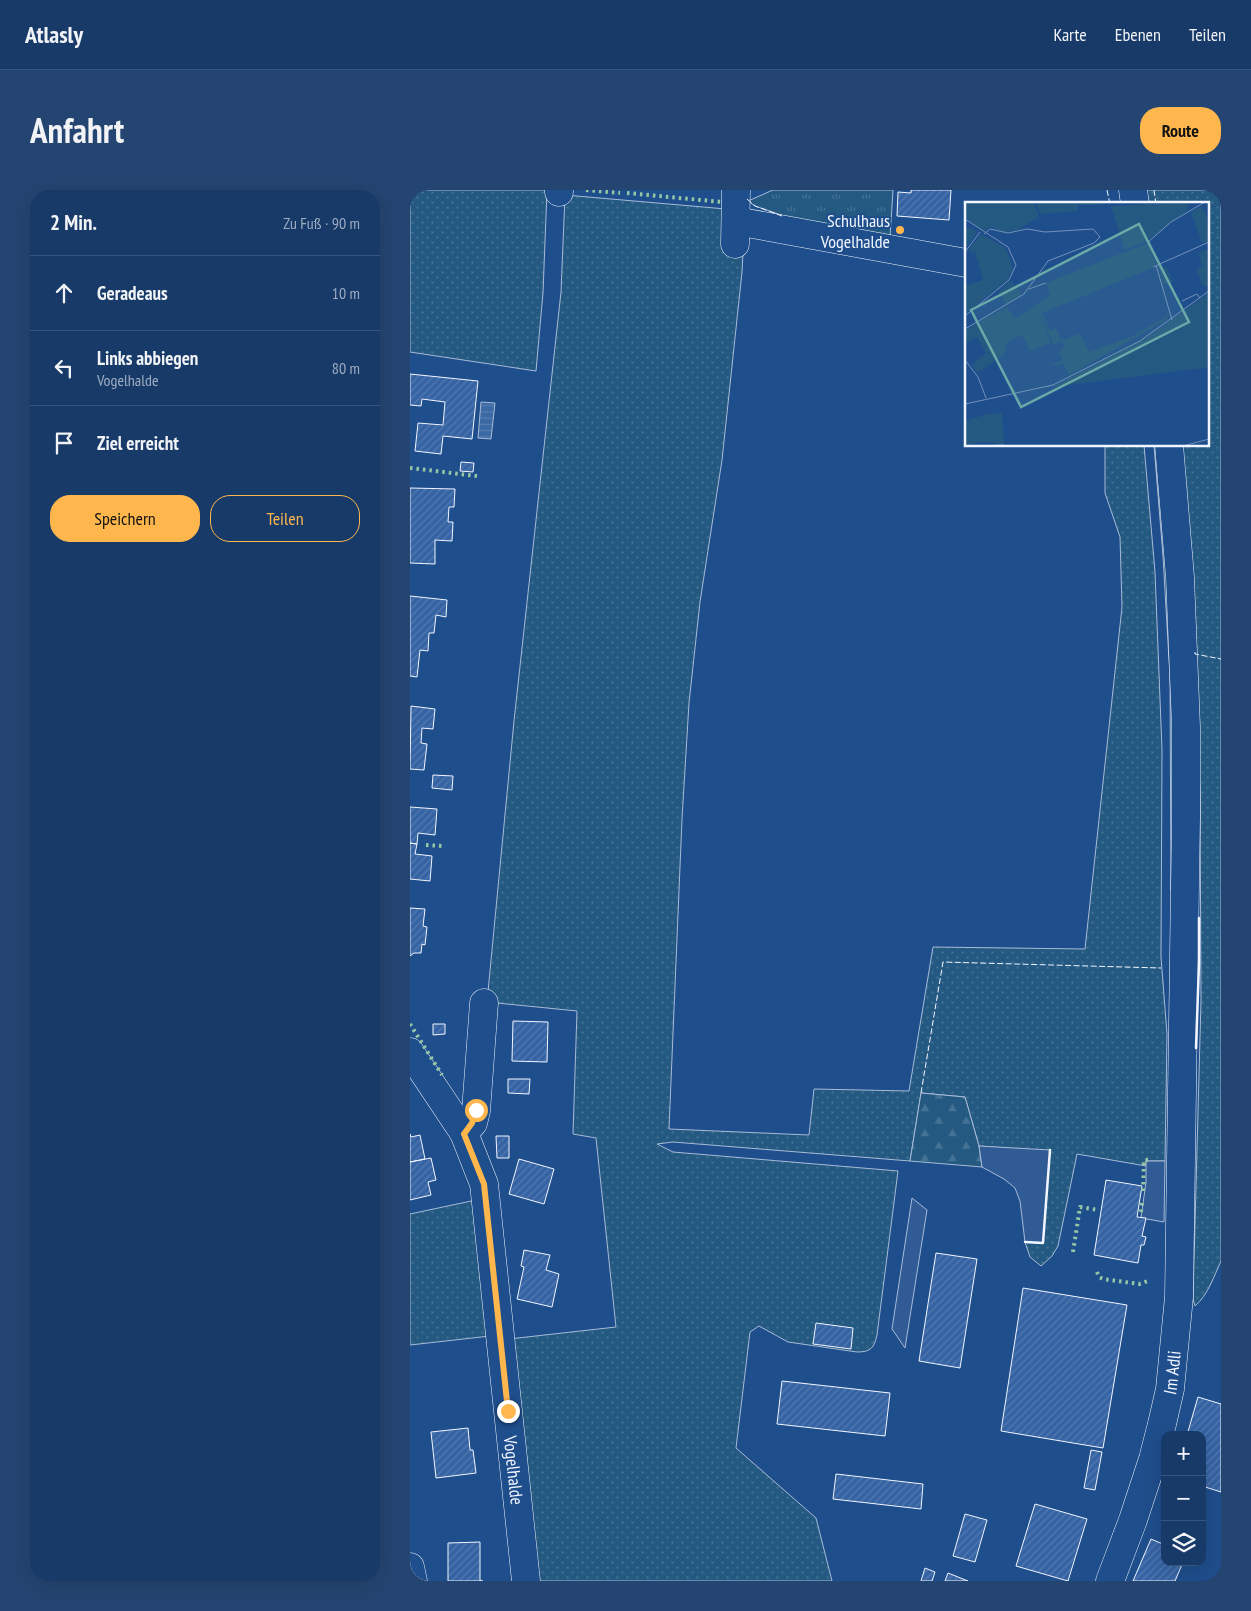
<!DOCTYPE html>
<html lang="de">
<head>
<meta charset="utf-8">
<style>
	:root { --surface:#173a69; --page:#244571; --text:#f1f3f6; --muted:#9eadc0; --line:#36547d; --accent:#ffb74d }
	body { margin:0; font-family:"PT Sans Narrow",sans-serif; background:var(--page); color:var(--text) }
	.controls { position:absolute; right:15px; bottom:15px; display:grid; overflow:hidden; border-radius:10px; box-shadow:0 5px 20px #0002 }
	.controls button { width:45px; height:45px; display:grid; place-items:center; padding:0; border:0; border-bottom:1px solid var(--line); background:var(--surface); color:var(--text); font:25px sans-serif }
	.stop { position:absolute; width:15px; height:15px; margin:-11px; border:4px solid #ffb74d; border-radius:50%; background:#fff }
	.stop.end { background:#ffb74d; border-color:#fff; box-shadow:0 1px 5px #0008 }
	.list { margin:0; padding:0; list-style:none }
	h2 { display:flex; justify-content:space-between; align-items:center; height:65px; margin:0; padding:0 20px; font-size:21px }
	h2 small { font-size:16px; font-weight:400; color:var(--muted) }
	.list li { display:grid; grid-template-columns:32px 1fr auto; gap:15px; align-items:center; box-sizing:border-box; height:75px; padding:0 20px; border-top:1px solid var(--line) }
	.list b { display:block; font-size:19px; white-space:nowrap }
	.list p { margin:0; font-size:16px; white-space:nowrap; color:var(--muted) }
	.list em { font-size:16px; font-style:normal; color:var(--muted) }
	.actions { display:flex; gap:10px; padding:15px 20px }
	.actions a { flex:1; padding:11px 0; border:1px solid var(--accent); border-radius:20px; text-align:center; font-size:18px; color:var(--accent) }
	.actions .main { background:var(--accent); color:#111 }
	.icon { flex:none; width:28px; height:28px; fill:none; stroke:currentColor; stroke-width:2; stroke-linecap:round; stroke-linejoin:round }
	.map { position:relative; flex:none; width:811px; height:1391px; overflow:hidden; border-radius:20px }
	header { display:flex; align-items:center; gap:30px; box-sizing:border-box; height:70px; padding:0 25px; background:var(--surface); border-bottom:1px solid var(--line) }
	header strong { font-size:24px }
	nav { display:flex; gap:28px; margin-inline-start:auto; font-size:18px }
	.intro { display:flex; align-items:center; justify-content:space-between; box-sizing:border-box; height:120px; padding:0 30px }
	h1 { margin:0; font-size:35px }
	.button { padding:12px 22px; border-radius:20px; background:var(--accent); color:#111; font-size:18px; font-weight:700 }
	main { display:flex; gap:30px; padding:0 30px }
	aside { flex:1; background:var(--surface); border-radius:20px; box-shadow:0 5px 20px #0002 }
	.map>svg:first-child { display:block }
	.grass { fill:url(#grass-dots); stroke:#a8bbd7 }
	.forest { fill:url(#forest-firs); stroke:#a8bbd7 }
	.park { fill:url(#park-tufts); stroke:#a8bbd7 }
	.parking { fill:#305b95; stroke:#a8bbd7 }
	.water { fill:url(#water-rules); stroke:#a8bbd7 }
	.building { fill:url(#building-hatch); stroke:#f2f6ff }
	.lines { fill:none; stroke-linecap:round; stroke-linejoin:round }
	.minor-casing { stroke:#f2f6ff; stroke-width:29 }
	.minor { stroke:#1f4e8c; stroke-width:28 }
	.hedge { stroke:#97c8a6; stroke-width:4; stroke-dasharray:2.5 4; stroke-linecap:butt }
	.fence { stroke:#f2f6ff; stroke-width:1; stroke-dasharray:6 2.5; stroke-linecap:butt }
	.wall { stroke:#f2f6ff; stroke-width:2.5 }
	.route { stroke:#ffb74d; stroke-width:6 }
	.poi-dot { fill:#ffb74d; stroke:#1f4e8c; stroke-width:2 }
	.labels { text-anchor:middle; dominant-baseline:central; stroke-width:4; stroke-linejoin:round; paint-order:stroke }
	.poi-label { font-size:18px; fill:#f2f6ff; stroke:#1f4e8c; text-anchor:end }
	.street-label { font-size:18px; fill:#f2f6ff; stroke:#1f4e8c }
	.inset-road { fill:none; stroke:#7391ba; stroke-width:1 }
	.view { fill:#6aa9a8; fill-opacity:0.15; stroke:#6aa9a8; stroke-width:2.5 }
	.inset-edge { fill:none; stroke:#f2f6ff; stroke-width:2.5 }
</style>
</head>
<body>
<header>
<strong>Atlasly</strong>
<nav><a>Karte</a><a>Ebenen</a><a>Teilen</a></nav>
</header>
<div class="intro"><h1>Anfahrt</h1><a class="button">Route</a></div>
<main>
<aside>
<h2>2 Min.<small>Zu Fuß · 90 m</small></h2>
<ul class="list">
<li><svg class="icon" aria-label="ahead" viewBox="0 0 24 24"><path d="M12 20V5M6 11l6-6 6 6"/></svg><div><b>Geradeaus</b></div><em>10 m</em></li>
<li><svg class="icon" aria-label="left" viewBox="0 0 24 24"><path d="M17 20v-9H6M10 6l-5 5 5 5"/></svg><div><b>Links abbiegen</b><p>Vogelhalde</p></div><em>80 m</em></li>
<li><svg class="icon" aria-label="arrive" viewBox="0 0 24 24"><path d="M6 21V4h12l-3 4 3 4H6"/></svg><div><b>Ziel erreicht</b></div></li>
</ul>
<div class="actions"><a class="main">Speichern</a><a>Teilen</a></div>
</aside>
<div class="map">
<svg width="811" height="1391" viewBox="0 0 811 1391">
	<defs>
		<pattern id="grass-dots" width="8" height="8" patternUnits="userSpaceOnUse" patternTransform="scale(1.25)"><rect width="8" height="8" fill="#245a82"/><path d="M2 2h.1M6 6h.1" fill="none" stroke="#447295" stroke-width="1.8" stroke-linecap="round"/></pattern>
		<pattern id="forest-firs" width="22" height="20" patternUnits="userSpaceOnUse" patternTransform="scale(1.25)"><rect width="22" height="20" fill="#245a82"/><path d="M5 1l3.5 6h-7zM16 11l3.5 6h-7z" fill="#447295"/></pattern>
		<pattern id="park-tufts" width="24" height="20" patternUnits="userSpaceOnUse" patternTransform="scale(1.25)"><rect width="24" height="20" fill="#245a82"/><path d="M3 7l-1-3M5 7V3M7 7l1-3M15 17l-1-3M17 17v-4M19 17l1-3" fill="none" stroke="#447295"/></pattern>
		<pattern id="water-rules" width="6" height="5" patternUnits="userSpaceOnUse" patternTransform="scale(1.25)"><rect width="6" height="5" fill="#3b69a3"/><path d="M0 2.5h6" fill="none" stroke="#587fb1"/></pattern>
		<pattern id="building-hatch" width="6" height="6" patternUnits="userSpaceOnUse" patternTransform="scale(1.25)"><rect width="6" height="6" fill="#3563a3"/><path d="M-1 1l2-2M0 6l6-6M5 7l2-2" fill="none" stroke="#537ab1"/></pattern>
	</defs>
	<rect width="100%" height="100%" fill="#1f4e8c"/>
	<path class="grass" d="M0 0H137L133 103 126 181 0 162Z
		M735 0H811V1071C804 1086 798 1105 785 1116L783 1109 791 811 790 603 781 408 769 255H797V14H737Z
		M155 5 316 19 333 63 332 82 312 270 290 412 279 513 272 629 259 939 399 945 404 899 499 901 523 757 675 759 712 417 710 347 695 303V255H734L745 382 752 560 751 767 757 844 755 971H736V976L667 964 648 1056 642 1066 631 1076 620 1067 615 1052 633 1053 640 961 569 956 555 907 511 903 500 971 263 952 247 954 263 962 488 981 467 1145C464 1158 461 1162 447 1162L378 1152 349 1136 340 1142 326 1258 406 1328 422 1391H124L99 1149 206 1137 186 948 163 944 167 821 77 812 104 531 151 102Z
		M744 255H748L753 312 765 567 761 701 760 487 753 366Z
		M66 1010 80 1146 0 1155V1024Z"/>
	<path class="forest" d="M511 903 555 907 569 956 572 977 500 971Z"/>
	<path class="park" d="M363 0H483L480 47 377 27 345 16 338 11Z"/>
	<path class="parking" d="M569 956 640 960 633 1053 615 1052 610 1011 605 998 594 989 572 977Z
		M736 971H755L754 1032 731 1028 736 992Z
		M502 1008 517 1020 495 1158 482 1139Z"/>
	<path class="water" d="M71 212 85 213 81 249 68 248Z"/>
	<path class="building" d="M501 0H541L539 30 487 26 488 2 501 3Z
		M0 184 68 191 62 249 33 246 31 264 5 261 8 233 33 235 35 212 12 209 11 216 0 215Z
		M51 272 64 273 63 282 50 281Z
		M0 298 45 299 44 317H39L38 332H43L42 351 25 350V374L0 373Z
		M0 406 37 410 36 427 26 425 24 443H19L18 461 10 460 7 487 0 486Z
		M1 516 25 519 23 539 12 538 11 553 17 554 14 580 0 579Z
		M23 585 43 586 42 600 22 598Z
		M0 617 27 619 25 645 8 643 7 654 0 653Z
		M0 653 7 654 5 664 22 666 20 691 0 689Z
		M0 718 15 719 13 736 17 737 15 755 12 754 11 763H4L0 766Z
		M103 831 138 832 137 872 102 871Z
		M23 834H35V844L23 845Z
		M98 889H120L119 904 98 903Z
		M0 944 1 947 10 945 15 969 0 972Z
		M86 946H99V968H87Z
		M21 968 26 990 18 992 21 1005 0 1010V972Z
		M109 969 144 979 134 1014 99 1004Z
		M696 990 732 996 727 1027 736 1028 732 1046 736 1047 734 1055H731L728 1073 684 1065Z
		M114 1060 140 1065 136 1080 149 1084 142 1117 107 1109 114 1077 111 1076Z
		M526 1063 567 1069 550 1178 509 1171Z
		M613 1098 717 1115 693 1258 591 1241Z
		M406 1133 443 1138 441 1159 403 1154Z
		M372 1191 480 1203 475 1246 367 1234Z
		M788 1207 811 1214V1302L792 1296V1245H777Z
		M58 1238 60 1260H63L66 1283 26 1288 21 1242Z
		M681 1260 692 1262 685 1300 674 1298Z
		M426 1284 513 1294 511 1319 423 1309Z
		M625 1314 677 1329 658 1391 606 1376Z
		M555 1324 577 1330 565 1372 543 1366Z
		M741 1349 755 1355V1372H773L765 1391H723Z
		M70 1352V1391H73H38V1353Z
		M515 1378 525 1382 522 1391H511Z
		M538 1383 558 1391H535Z"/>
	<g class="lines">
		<defs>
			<g id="minor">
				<path d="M149 0V2"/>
				<path d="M723 0 725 14"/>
				<path d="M326 31 556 73"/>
				<path d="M325 54 326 0"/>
				<path id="s1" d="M0 862 54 943 74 994 116 1391"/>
				<path d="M54 943 63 933 66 921 74 813"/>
				<path d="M0 1377 3 1391"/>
				<path id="s2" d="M700 1391 723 1330 743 1269 752 1234 760 1199 769 1107 776 627V537L770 387 759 255"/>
			</g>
		</defs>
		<use href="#minor" class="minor-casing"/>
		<use href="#minor" class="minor"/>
		<path class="hedge" d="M176 0 210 3
			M217 3 312 12
			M0 278 67 286
			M16 655 33 656
			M0 834 32 885
			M733 1001 734 970H741
			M731 1022 732 1012
			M663 1062 670 1017 688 1020
			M687 1082 689 1087 693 1089 729 1094 738 1091"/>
		<path class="fence" d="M697 0 700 14
			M744 0 746 14
			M337 9 345 16 372 26
			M785 462V464L811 469
			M511 903 533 772 751 778"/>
		<path class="wall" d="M786 858 789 774V728
			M615 1052 633 1053 640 960"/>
	</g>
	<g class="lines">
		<path class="route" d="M66 920 62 933 54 944 74 994 98 1221"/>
	</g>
	<circle class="poi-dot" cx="490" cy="40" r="5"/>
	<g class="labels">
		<g class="poi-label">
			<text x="480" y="30">Schulhaus<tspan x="480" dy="21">Vogelhalde</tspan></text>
		</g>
		<g class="street-label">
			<text stroke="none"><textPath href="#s2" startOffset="218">Im Adli</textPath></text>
			<text stroke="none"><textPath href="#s1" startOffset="440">Vogelhalde</textPath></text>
		</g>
	</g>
	<g transform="translate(555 12)">
		<rect width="244" height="244" fill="#1f4e8c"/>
		<path d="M71 0H137L138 3H113V9L76 12ZM223 0V8L183 38 160 48 146 4ZM237 4 244 20V39L237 41 226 10ZM0 26H7L12 30 0 46ZM16 32 41 46 48 67 41 79 0 112V84L18 78 10 50 5 51 4 47ZM183 41 191 61 187 66 77 111 85 128 91 126 96 138 115 132 124 150 168 134 204 113 201 118 104 173 99 162 83 164 98 158 94 150 99 145 97 139 88 142 75 111 86 141 64 149 58 133 43 139 39 153 12 171 7 163 21 151 12 135 0 141V128L42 105 50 117 85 93 81 81ZM46 79 57 92 41 102 33 90ZM244 91V165L88 185 183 135ZM37 211 39 242 14 240 0 244 1 219 22 212Z" fill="#245a82"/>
		<path d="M0 0H69L74 15 52 28 39 30 25 25 18 29 0 15Z" fill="#245a82"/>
		<path d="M194 64 202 66 208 79 198 83Z" fill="#245a82"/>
		<path d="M244 47V83L238 85 231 67 237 64 234 51Z" fill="#245a82"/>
		<path class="inset-road" d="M0 17 43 45 51 63 44 78 0 114M183 40 206 20 240 0M0 50 15 30M191 63 207 118M188 65 244 40M64 87 81 81M217 99 232 92 235 96M0 127 59 92 83 59 129 41 135 35 128 27 80 30 62 27 43 31 25 27 19 32M0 158 13 175 21 196M0 202 88 183 175 139 244 89M4 244 39 243M218 244 244 237"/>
		<path class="view" d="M174 22 224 120 56 205 6 108Z"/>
		<rect width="244" height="244" class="inset-edge"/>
	</g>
</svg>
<div class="controls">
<button>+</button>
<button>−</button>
<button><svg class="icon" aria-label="layers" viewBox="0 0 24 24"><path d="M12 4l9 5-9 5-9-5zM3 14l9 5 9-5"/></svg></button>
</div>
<div class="stop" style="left:66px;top:920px"></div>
<div class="stop end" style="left:98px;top:1221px"></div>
</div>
</main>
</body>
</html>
